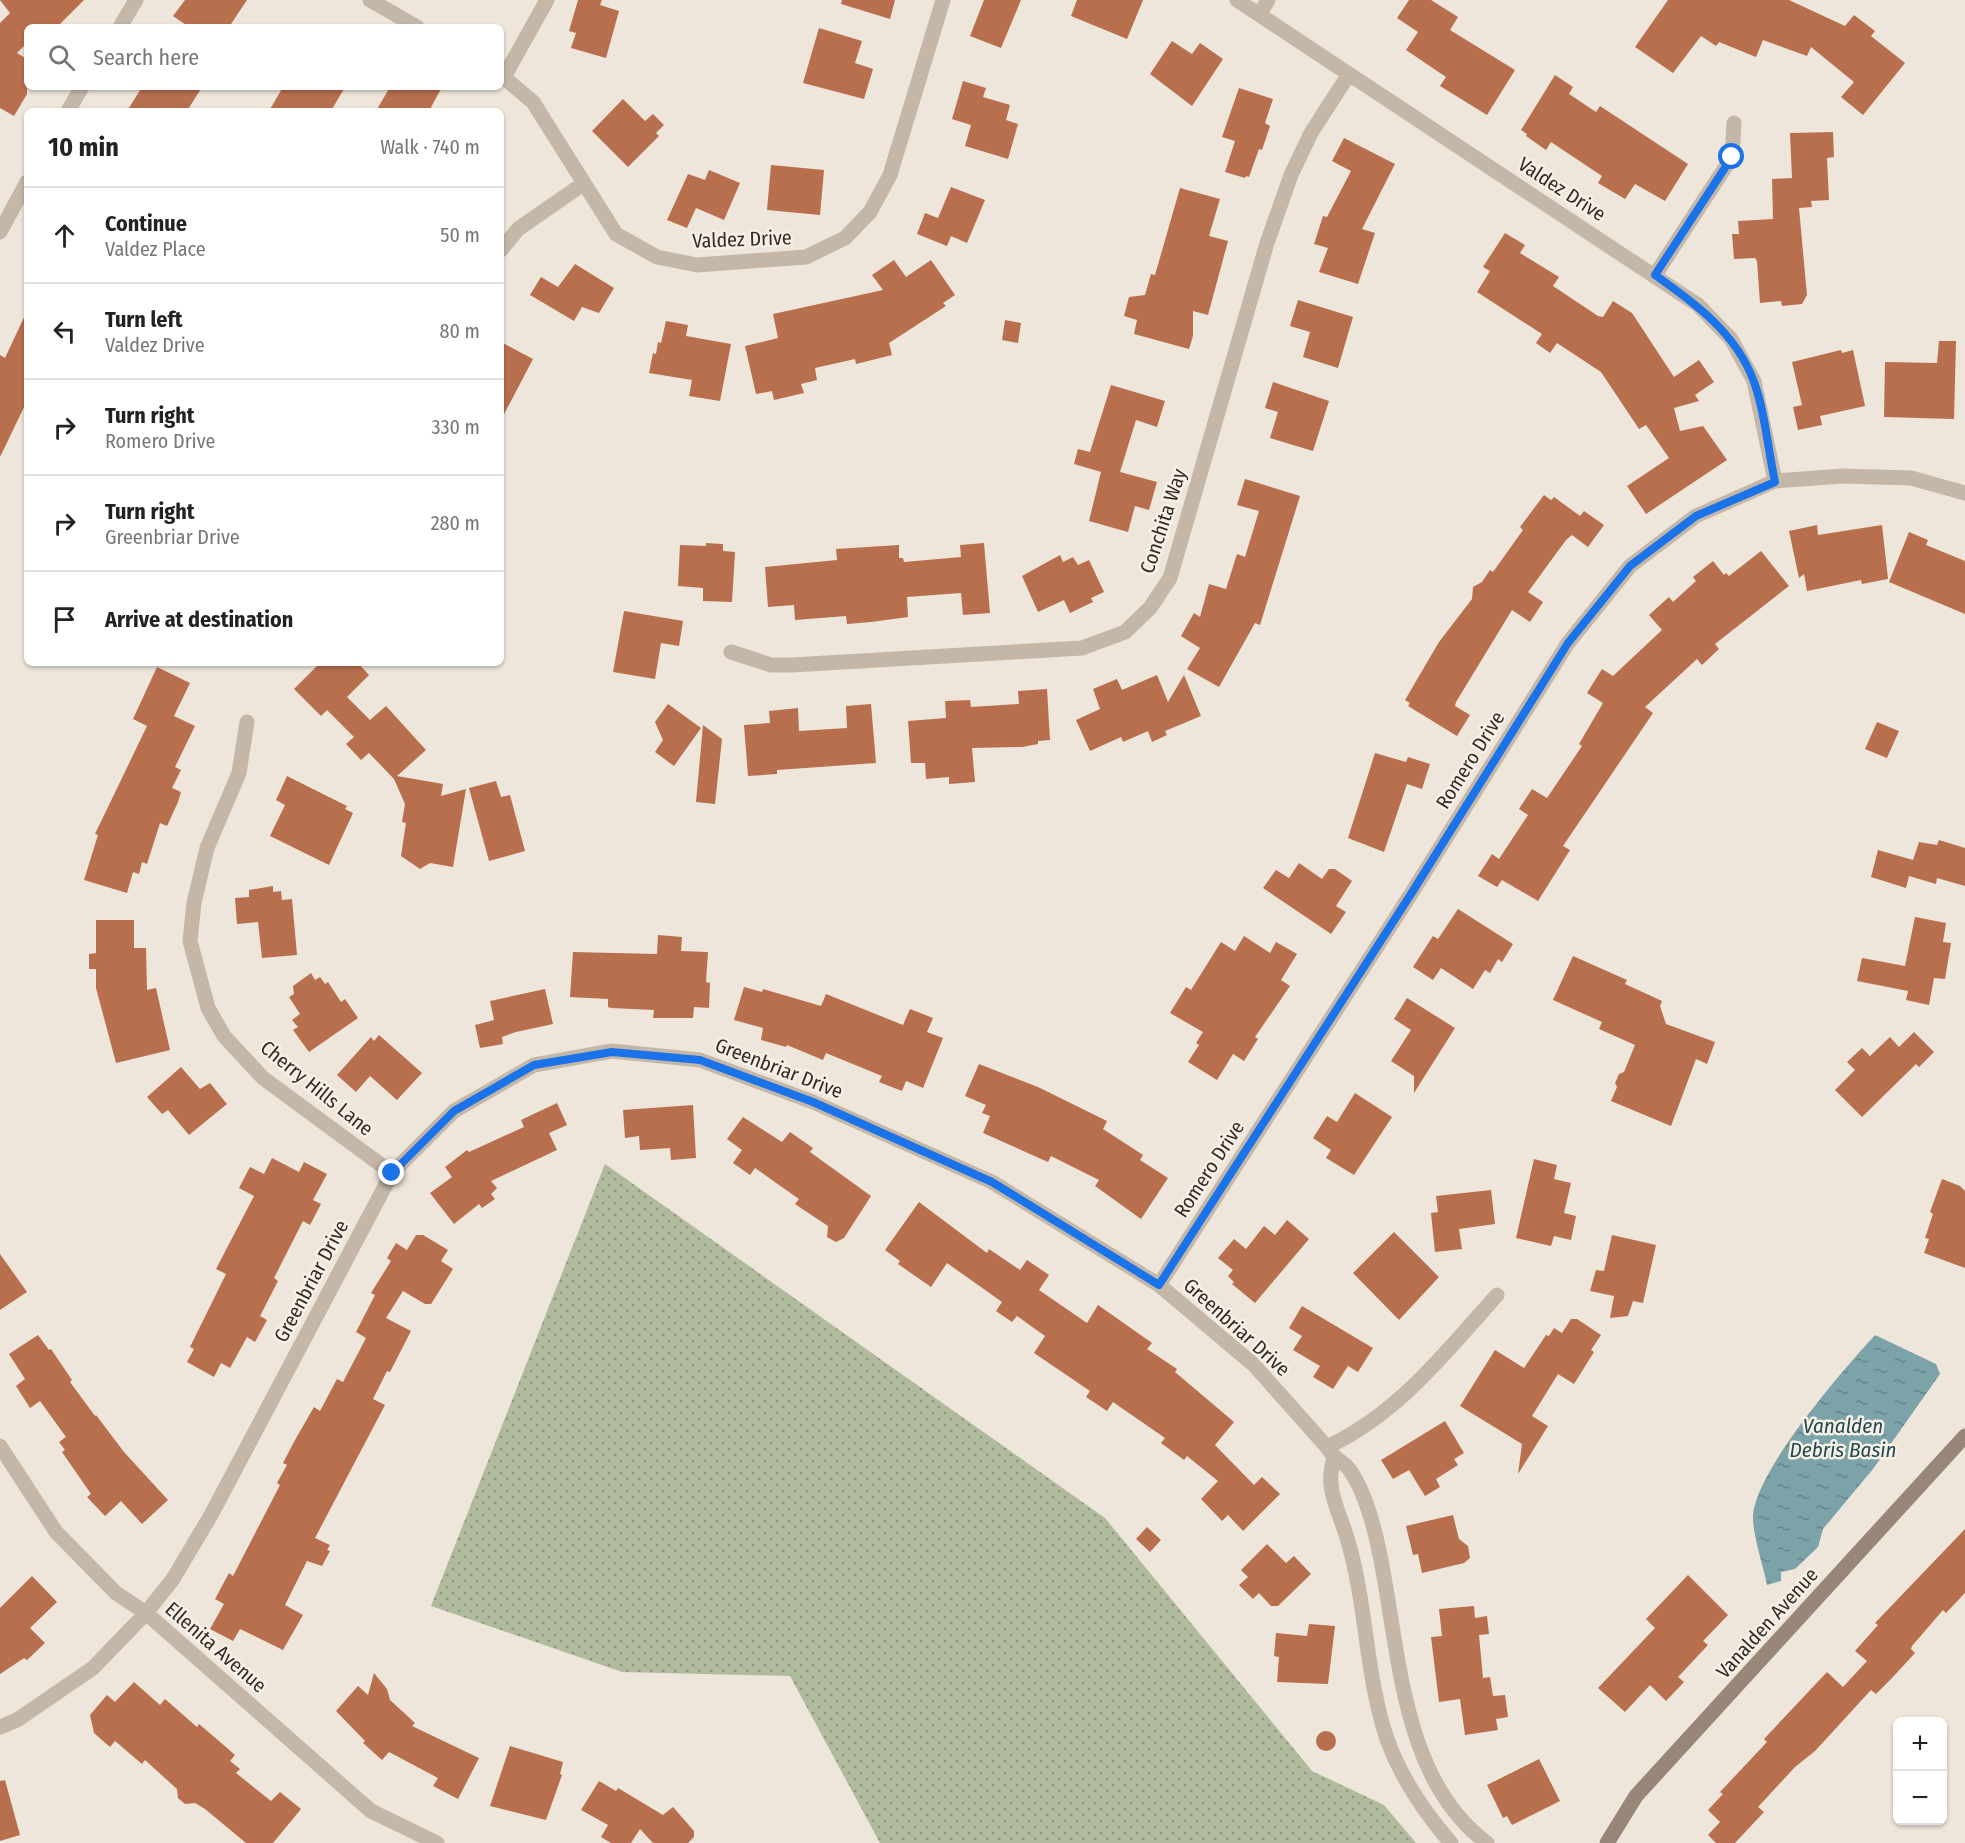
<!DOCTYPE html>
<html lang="en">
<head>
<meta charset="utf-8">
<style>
	:root { --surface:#fff; --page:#f2f2f2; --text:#222; --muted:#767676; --line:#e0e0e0 }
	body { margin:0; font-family:"Fira Sans Condensed",sans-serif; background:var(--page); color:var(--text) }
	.controls { position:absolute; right:18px; bottom:18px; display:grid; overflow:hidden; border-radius:9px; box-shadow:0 2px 4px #0004 }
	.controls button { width:54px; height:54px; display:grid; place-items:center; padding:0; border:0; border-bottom:2px solid var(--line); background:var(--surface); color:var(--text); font:30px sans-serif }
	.stop { position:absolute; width:18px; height:18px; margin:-14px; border:4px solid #1a73e8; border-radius:50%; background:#fff }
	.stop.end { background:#1a73e8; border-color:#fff; box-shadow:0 2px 6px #0008 }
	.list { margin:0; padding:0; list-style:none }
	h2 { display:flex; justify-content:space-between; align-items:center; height:78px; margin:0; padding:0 24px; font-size:26px }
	h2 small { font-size:20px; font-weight:400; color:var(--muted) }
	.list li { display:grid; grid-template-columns:39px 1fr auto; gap:18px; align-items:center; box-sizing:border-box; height:96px; padding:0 24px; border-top:2px solid var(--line) }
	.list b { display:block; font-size:22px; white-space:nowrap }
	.list p { margin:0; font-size:20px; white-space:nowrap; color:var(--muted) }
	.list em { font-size:20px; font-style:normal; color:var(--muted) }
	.icon { flex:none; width:33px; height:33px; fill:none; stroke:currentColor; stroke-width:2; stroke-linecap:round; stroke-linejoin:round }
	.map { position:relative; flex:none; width:1965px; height:1843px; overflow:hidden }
	.search { position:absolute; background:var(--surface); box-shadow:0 2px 4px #0004; left:24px; top:24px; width:480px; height:66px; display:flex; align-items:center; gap:15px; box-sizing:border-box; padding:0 21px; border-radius:9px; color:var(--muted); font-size:22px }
	.panel { position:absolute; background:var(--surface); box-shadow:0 2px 4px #0004; left:24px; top:108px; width:480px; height:558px; border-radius:9px }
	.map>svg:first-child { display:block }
	.grass { fill:url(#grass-dots) }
	.water { fill:url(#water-ripples) }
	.building { fill:#b86f4e }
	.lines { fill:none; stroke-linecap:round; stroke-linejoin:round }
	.minor { stroke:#c5b7a8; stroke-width:15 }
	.secondary { stroke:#988779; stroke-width:15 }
	.route { stroke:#1a73e8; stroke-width:8 }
	.labels { text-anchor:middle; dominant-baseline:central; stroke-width:5; stroke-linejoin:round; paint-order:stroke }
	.street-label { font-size:20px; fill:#322b27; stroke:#f7f0e6 }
	.water-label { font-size:21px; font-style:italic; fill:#21494f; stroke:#f7f0e6 }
</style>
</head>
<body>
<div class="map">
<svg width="1965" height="1843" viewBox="0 0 1965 1843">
	<defs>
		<pattern id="grass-dots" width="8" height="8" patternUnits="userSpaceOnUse" patternTransform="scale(1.5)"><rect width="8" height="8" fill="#afbb9c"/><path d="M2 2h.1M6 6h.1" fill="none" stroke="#8f987f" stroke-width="1.8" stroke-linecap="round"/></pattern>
		<pattern id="water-ripples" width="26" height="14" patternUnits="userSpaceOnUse" patternTransform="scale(1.5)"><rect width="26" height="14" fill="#7ca3a8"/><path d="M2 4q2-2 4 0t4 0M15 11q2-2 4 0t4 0" fill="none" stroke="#668589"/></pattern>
	</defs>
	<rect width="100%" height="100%" fill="#eee6da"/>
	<path class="grass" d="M605 1164 1105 1518 1312 1771 1384 1805 1416 1843H880L790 1676 622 1672 431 1606Z"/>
	<path class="water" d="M1875 1335 1936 1364 1940 1374 1873 1469 1823 1529 1818 1547 1795 1569 1781 1572V1581L1767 1585C1763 1564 1753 1537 1753 1517 1754 1472 1843 1370 1875 1335Z"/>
	<path class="building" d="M0 0H84L57 27H27V43L17 53 27 59V94L14 116 0 108V23L10 13Z
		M185 0H247L229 27H189L173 16Z
		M578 0H602L600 5 619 11 606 58 571 48 576 33 569 31Z
		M842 0H895L890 19 841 4Z
		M984 0H1021L1001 48 970 36Z
		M1077 0H1143L1127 39 1071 16Z
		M1409 0H1431L1458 17 1450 30 1515 70 1487 115 1440 86 1446 77 1406 50 1418 32 1397 18Z
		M1668 0H1789L1845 26 1854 15 1875 31 1871 36 1905 63 1863 115 1841 97 1854 82 1811 47 1807 56 1763 40 1756 57 1719 42 1716 46 1701 36 1673 73 1635 47Z
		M819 28 862 41 855 63 873 69 864 99 803 83Z
		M1172 41 1192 54 1200 43 1223 59 1192 106 1150 74Z
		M1555 75 1573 87 1569 94 1596 112 1600 106 1688 164 1665 201 1635 184 1625 199 1598 183 1602 176 1551 142 1546 150 1526 136 1527 134 1521 130Z
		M963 81 986 88 983 97 1010 105 1006 120 1018 124 1008 159 965 146 971 125 952 119Z
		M142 87H202L187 111H127Z
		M283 87H345L331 111H269Z
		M390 87H442L429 111H376Z
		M1239 88 1273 99 1265 123 1270 126 1262 150 1259 149 1249 177 1246 176 1245 178 1225 172 1235 141 1222 137Z
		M623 99 645 121 653 114 664 125 656 133 659 136 628 167 592 131Z
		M1833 132 1834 157 1827 158 1829 200 1811 201 1812 207 1799 208 1807 295 1802 304 1782 306 1781 301 1760 303 1757 261 1755 258 1734 259 1732 234H1739L1738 221 1773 219 1772 179 1792 178 1790 133Z
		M1344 138 1395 164 1362 229 1375 233 1358 284 1319 272 1328 248 1314 244 1323 216 1327 217 1351 171 1332 161Z
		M771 165 824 170 820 215 767 210Z
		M709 170 740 183 724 220 696 208 687 228 667 220 688 174 705 180Z
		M951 187 985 200 967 243 951 236 947 246 917 234 925 213 938 218Z
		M1180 188 1220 199 1209 236 1228 241 1208 315 1193 311V336L1189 349 1134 334 1137 320 1124 316 1129 297 1145 295 1151 274 1155 275Z
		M1505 233 1525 245 1520 253 1559 277 1553 286 1598 316 1603 317 1613 301 1632 313 1674 377 1699 360 1714 382 1695 395 1699 401 1674 408 1680 431 1703 426 1727 460 1646 514 1627 486 1669 458 1646 425 1639 429 1601 372 1557 343 1550 353 1536 343 1542 334 1477 292 1490 271 1483 267Z
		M894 260 906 277 931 260 955 295 943 303 946 306 889 343 892 355 856 364 855 359 815 368 817 380 801 384 804 393 774 400 772 391 756 394 745 346 778 338 773 314 883 290 872 275Z
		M575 264 614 288 599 313 582 307 574 321 530 295 541 277 558 287Z
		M1298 300 1353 317 1338 368 1303 357 1310 332 1290 326Z
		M27 311V401L0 457V355L5 358Z
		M1005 320 1021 323 1018 343 1002 340Z
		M666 321 688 325 686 336 731 344 720 401 689 396 692 380 649 373 653 353 656 354 658 342 661 343Z
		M1939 341H1956L1954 419 1884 417 1885 362 1937 363Z
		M501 342 533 359 501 420Z
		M1841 350 1842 353 1853 350 1865 406 1820 416 1822 425 1798 430 1793 407 1802 405 1792 362Z
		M1273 382 1329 401 1313 451 1270 438 1278 412 1265 408Z
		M1111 385 1165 401 1157 427 1136 420 1120 472 1157 482 1149 510 1135 506 1128 532 1089 521 1101 472 1074 464 1078 449 1090 452Z
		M1245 479 1300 496 1260 625 1255 623 1219 687 1187 669 1200 648 1181 636 1194 613 1200 617 1209 584 1226 589 1237 554 1245 557 1259 511 1237 505Z
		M1544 495 1551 500 1554 497 1580 516 1584 511 1604 525 1588 547 1572 535 1566 540 1528 592 1543 602 1530 622 1512 610 1456 702 1455 706 1470 715 1457 736 1408 706 1410 703 1405 700 1439 642 1472 599 1473 587 1482 582 1490 570 1493 572 1523 530 1520 527Z
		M1817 525 1818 535 1882 525 1888 579 1862 584 1861 580 1807 591 1804 574 1799 578 1789 531Z
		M1909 532 1928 540 1926 545 1965 561V614L1889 582Z
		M706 543 723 544V551L735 552 732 602 703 601V588L678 586 680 545 706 546Z
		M984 543 990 613 963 615 961 593 907 597 908 617 871 622 847 624 846 616 795 620 794 605 768 607 765 567 837 560 836 549 899 545V558H903L904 562 961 557 960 545Z
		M1761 551 1789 586 1715 644 1719 649 1702 665 1697 659 1645 707 1653 713 1563 846 1570 850 1538 901 1502 880 1497 887 1478 876 1492 854 1499 859 1528 815 1519 809 1532 789 1547 798 1582 746 1579 744 1603 703 1587 693 1602 669 1613 676 1662 630 1649 615 1669 597 1673 602 1696 581 1693 577 1713 561 1724 575 1726 573 1729 576Z
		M1060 555 1063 562 1073 557 1078 565 1089 560 1104 592 1091 598 1093 602 1070 613 1064 600 1038 612 1022 576Z
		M624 611 683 621 679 646 661 643 655 679 613 672Z
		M320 663H358L369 675 347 697 370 720 386 706 426 750 397 776 443 784 441 796 466 789 453 867 430 863 420 869 401 856 406 823 402 822 405 804 394 779 369 753 361 760 346 744 354 737 327 710 321 716 294 689Z
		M157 667 190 683 174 716 195 726 175 767 181 770 172 788 181 792 178 802 167 826 160 823 147 864 142 862 139 874 133 872 127 893 84 880 98 835 95 834 147 726 133 719Z
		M1157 675 1168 702 1184 675 1201 716 1165 731 1167 735 1152 742 1148 731 1123 742 1121 737 1090 751 1076 720 1100 709 1093 689 1117 679 1122 690Z
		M1047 689 1050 740 1038 741V744L1022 747 972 748 975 782 949 784V777L926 779 925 763H911L908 721 946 718 945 701 970 700 971 707 1019 704 1018 691Z
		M668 704 701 728 674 766 655 752 663 740 655 722Z
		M871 704 876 763 777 770V774L748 776 744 725 770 723 769 711 798 708 799 731 847 728 846 706Z
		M1877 722 1899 731 1887 758 1865 749Z
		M703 725 722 739 715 804 696 802Z
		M1375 753 1406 762 1408 757 1430 764 1422 789 1407 784 1384 852 1348 838Z
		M287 776 347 806 345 809 353 813 329 865 270 836 285 805 276 800Z
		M496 781 501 797 510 795 525 851 489 861 469 788Z
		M1939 840 1965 848V886L1937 878 1936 884 1909 876 1906 888 1871 877 1878 850 1913 860 1919 842 1937 845Z
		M1299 863 1322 879 1329 869H1335L1352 881 1336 906 1346 912 1331 934 1263 888 1276 870 1289 878Z
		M273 886V892L281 891 282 900 292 899 297 955 262 958 258 922 237 924 235 898 249 897V890Z
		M1458 909 1513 944 1502 962 1498 959 1490 973 1485 970 1473 989 1441 968 1433 980 1413 967 1433 936 1438 939Z
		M1915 917 1946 923 1943 942 1951 943 1945 979 1934 978 1929 1005 1906 1000 1908 991 1857 981 1862 958 1905 966Z
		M96 920H134V948H146L147 990 156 988 170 1050 116 1063 96 988V969H89V954L96 953Z
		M658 935 682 937 681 951 708 952 706 982 710 983 709 1008 694 1007 693 1018H653L654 1010 611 1008 608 1007V999L570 997 573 952 657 954Z
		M1244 936 1270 953 1276 942 1297 954 1281 980 1290 986 1255 1037 1258 1039 1244 1061 1233 1054 1217 1080 1188 1062 1199 1045 1196 1043 1203 1032 1170 1013 1186 987 1191 990 1221 942 1235 951Z
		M1573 956 1627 980 1625 984 1662 1001 1660 1006 1666 1024 1715 1042 1707 1064 1696 1059 1671 1126 1611 1101 1617 1087 1615 1083 1619 1074 1624 1072 1635 1045 1599 1029 1602 1022 1553 1000Z
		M311 973 315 980 320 977 325 984 328 982 341 1002 345 999 358 1018 309 1052 293 1030 298 1027 292 1020 300 1014 289 997 294 994 293 986Z
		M744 987 762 992 763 989 821 1006 826 994 903 1025 910 1009 933 1018 927 1032 943 1038 923 1088 906 1081 902 1091 879 1082 882 1076 826 1053 823 1060 787 1045 786 1047 761 1040 763 1028 734 1020Z
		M545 989 553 1024 516 1032 502 1037 503 1044 480 1048 475 1025 494 1020 490 1001Z
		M1407 998 1455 1028 1414 1093V1076L1391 1061 1411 1030 1394 1019Z
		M1914 1032 1934 1052 1919 1067 1916 1064 1862 1117 1835 1090 1855 1070 1847 1062 1862 1048 1870 1056 1890 1037 1899 1047Z
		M379 1035 422 1073 397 1100 370 1076 356 1092 337 1075 371 1037 374 1041Z
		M979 1064 1038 1087 1107 1121 1103 1129 1143 1155 1140 1160 1168 1178 1141 1219 1095 1186 1099 1180 1051 1156 1048 1162 983 1133 990 1116 982 1113 986 1105 965 1096Z
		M181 1067 200 1089 210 1083 227 1104 189 1135 168 1110 162 1114 147 1097Z
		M1355 1093 1392 1117 1354 1175 1326 1158 1331 1150 1313 1138 1327 1116 1337 1122Z
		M557 1103 567 1125 549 1133 557 1150 491 1181 497 1188 491 1194 495 1199 482 1208 479 1204 454 1224 430 1193 452 1177 445 1167 467 1150 469 1152 524 1127 521 1120Z
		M693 1105 696 1158 671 1160 670 1148 640 1150 639 1136 625 1138 623 1110Z
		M743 1117 782 1142 790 1132 813 1148 810 1152 871 1196 844 1238 836 1242 827 1237 828 1226 795 1204 799 1199 755 1168 750 1175 733 1163 742 1150 727 1139Z
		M272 1158 299 1172 304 1162 327 1174 313 1200 321 1204 310 1225 303 1221 274 1278 278 1281 260 1316 267 1320 255 1342 247 1337 230 1368 221 1363 214 1377 187 1362 194 1349 190 1347 226 1274 216 1269 254 1196 239 1188 250 1167 264 1174Z
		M1534 1159 1557 1165 1554 1179 1571 1183 1564 1213 1576 1216 1571 1240 1554 1236 1551 1246 1516 1238Z
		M1942 1179 1960 1186 1965 1191V1268L1924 1253 1929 1239 1925 1238 1933 1214 1930 1212Z
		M1491 1190 1495 1224 1459 1229 1462 1249 1435 1252 1431 1213 1438 1212 1436 1196Z
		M919 1202 987 1253 989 1249 1020 1270 1027 1260 1049 1275 1039 1290 1087 1323 1098 1305 1152 1343 1147 1349 1177 1369 1175 1372 1234 1422 1215 1445 1254 1485 1262 1477 1280 1494 1243 1531 1228 1515 1222 1521 1201 1499 1218 1481 1187 1456 1184 1460 1161 1443 1165 1438 1113 1402 1107 1411 1086 1397 1090 1391 1034 1353 1045 1336 1017 1316 1012 1322 996 1311 1002 1302 947 1263 931 1287 898 1264 900 1261 885 1250Z
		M1287 1220 1309 1239 1255 1303 1232 1284 1234 1282 1228 1276 1233 1270 1218 1258 1234 1239 1246 1249 1264 1226 1275 1235Z
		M1394 1232 1439 1277 1399 1320 1353 1273Z
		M416 1235H423L448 1250 441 1261 453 1269 431 1304H425L403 1291 386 1318 411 1331 390 1372 387 1371 373 1399 385 1405 315 1538 330 1545 327 1550 330 1551 322 1566 307 1561 285 1605 303 1615 283 1650 240 1629 233 1641 210 1629 224 1604 215 1599 229 1573 233 1576 280 1485 277 1483 287 1465 283 1463 295 1440 314 1407 320 1411 337 1379 343 1382 366 1338 356 1332 375 1295 371 1293 391 1261 387 1258 396 1243 407 1250Z
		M1612 1235 1656 1245 1643 1303 1633 1301 1628 1316 1610 1318 1614 1296 1590 1291 1596 1270 1604 1271Z
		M0 1254 27 1292 0 1310Z
		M1302 1306 1373 1348 1358 1372 1348 1366 1333 1389 1313 1377 1320 1366 1293 1350 1302 1336 1289 1328Z
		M1571 1319H1577L1601 1335 1591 1350 1594 1352 1574 1384 1558 1374 1532 1416 1548 1426 1518 1474 1522 1444 1460 1406 1495 1350 1524 1368 1546 1335 1549 1336 1554 1328 1562 1333Z
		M38 1335 49 1350 51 1349 72 1380 70 1382 95 1416 96 1415 124 1452 168 1500 142 1524 121 1501 105 1516 87 1497 91 1494 62 1452 65 1450 59 1442 66 1437 40 1401 30 1408 16 1386 25 1379 9 1354Z
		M1445 1421 1464 1453 1454 1459 1458 1465 1436 1479 1440 1487 1425 1496 1409 1470 1393 1479 1381 1460Z
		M1453 1515 1459 1539 1468 1546 1470 1558 1464 1563 1422 1573 1418 1554 1413 1555 1406 1526Z
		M1147 1527 1161 1540 1150 1552 1136 1539Z
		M1965 1529V1593L1946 1613 1943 1610 1912 1646 1911 1649 1915 1653 1892 1678 1876 1694 1871 1690 1815 1751 1795 1767 1758 1807 1764 1812 1735 1843H1716L1708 1835 1720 1822 1708 1810 1723 1794 1720 1792 1767 1742 1764 1739 1827 1672 1843 1687 1867 1661 1855 1651 1878 1625 1875 1623Z
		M1267 1544 1286 1563 1294 1556 1311 1574 1278 1606H1271L1259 1593 1253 1599 1239 1585 1248 1577 1241 1570Z
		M1688 1575 1728 1615 1703 1641 1708 1645 1678 1677 1684 1682 1666 1701 1650 1685 1625 1712 1598 1688 1655 1628 1646 1619Z
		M32 1576 57 1602 30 1628 45 1643 27 1660 24 1658 0 1674V1608Z
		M1474 1606 1475 1618 1487 1616 1489 1634 1479 1635 1483 1678 1490 1677 1493 1696 1505 1695 1508 1717 1496 1719 1498 1730 1465 1735 1460 1699 1439 1702 1431 1637 1442 1636 1439 1609Z
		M1309 1624 1335 1626 1328 1684 1277 1682 1279 1657 1274 1656 1276 1633 1307 1636Z
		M374 1673 387 1689 390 1700 415 1723 412 1726 479 1758 458 1799 433 1786 438 1778 389 1752 382 1760 363 1743 365 1741 336 1711 358 1686 368 1695Z
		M134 1682 160 1705 165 1699 197 1727 199 1724 219 1741 235 1755 230 1761 240 1769 236 1773 271 1801 280 1792 301 1809 273 1843H246L205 1809 195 1803 185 1804 178 1798 177 1789 145 1760 142 1764 115 1741 110 1747 94 1733 90 1715 107 1695 115 1702Z
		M1316 1741a10 10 0 1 1 20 0a10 10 0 1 1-20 0Z
		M510 1746 563 1762 560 1774 562 1775 546 1820 490 1806Z
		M1539 1759 1560 1801 1512 1825 1507 1816 1503 1818 1487 1785Z
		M5 1780 20 1835 0 1841V1781Z
		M599 1781 616 1791 618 1788 663 1815 673 1807 694 1831V1837L688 1843H653L640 1829 631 1843H611L601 1837 608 1825 581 1810Z"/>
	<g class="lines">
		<path class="minor" d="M370 0 417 27
			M1237 0 1698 305 1731 339 1754 381 1775 481
			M1260 14 1268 0
			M120 27 136 0
			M501 75 533 102 616 234 657 257 697 265 806 257 845 238 870 212 890 175 943 0
			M504 77 547 0
			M68 111 82 87
			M0 232 27 182
			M501 250 518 229 583 184
			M1655 275 1732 157 1734 123
			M731 652 771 665H792L1082 648 1125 632 1150 608 1170 578 1267 243 1291 175 1311 133 1349 74
			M247 722 239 773 207 848 194 903 190 941 208 1008 224 1036 263 1078 392 1173
			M1159 1285 1411 894 1568 643 1630 566 1696 516 1775 481 1843 476 1911 478 1965 493
			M0 1446 56 1532 116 1593 146 1613 371 1811 437 1843
			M1327 1447C1398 1414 1446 1352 1497 1295
			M1334 1459C1324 1487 1339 1511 1347 1538 1367 1603 1365 1674 1387 1739 1401 1778 1424 1812 1451 1843
			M0 1727 17 1720 93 1668 146 1613 173 1579 211 1515 392 1173 454 1111 534 1065 612 1051 700 1060 813 1102 992 1182 1159 1285 1254 1365 1327 1447C1335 1461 1342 1460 1349 1469 1362 1487 1371 1516 1376 1537 1400 1636 1396 1776 1487 1843"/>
		<path class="secondary" d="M1607 1843 1636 1796 1965 1436"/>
	</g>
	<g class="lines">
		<path class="route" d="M392 1173 454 1111 534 1065 612 1052 700 1060 813 1102 992 1182 1159 1285 1411 894 1568 643 1630 566 1696 516 1775 482C1768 450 1765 411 1754 382 1737 334 1695 303 1655 275L1732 157"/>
	</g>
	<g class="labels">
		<g class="street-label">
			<text transform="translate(1562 189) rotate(33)">Valdez Drive</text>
			<text transform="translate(742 239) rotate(-2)">Valdez Drive</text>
			<text transform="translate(1163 521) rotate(-72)">Conchita Way</text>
			<text transform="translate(1470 760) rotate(-58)">Romero Drive</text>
			<text transform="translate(779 1068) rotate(21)">Greenbriar Drive</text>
			<text transform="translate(317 1088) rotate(39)">Cherry Hills Lane</text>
			<text transform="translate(1209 1169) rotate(-57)">Romero Drive</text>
			<text transform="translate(311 1281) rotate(-62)">Greenbriar Drive</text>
			<text transform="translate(1237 1327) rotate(42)">Greenbriar Drive</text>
			<text transform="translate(1767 1623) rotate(-48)">Vanalden Avenue</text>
			<text transform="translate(216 1647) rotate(41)">Ellenita Avenue</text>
		</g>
		<g class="water-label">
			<text x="1843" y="1426">Vanalden<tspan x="1843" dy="24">Debris Basin</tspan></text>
		</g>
	</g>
</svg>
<div class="controls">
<button>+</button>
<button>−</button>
</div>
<div class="stop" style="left:1732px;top:157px"></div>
<div class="stop end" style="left:392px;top:1173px"></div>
<div class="search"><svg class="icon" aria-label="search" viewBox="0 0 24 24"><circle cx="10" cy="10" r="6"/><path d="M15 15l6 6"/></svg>Search here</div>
<section class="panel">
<h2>10 min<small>Walk · 740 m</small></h2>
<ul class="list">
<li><svg class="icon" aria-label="ahead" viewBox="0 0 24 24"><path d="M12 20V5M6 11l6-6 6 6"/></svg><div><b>Continue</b><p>Valdez Place</p></div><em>50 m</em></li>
<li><svg class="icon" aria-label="left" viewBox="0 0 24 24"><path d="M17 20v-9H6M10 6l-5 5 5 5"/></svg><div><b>Turn left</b><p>Valdez Drive</p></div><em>80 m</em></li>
<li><svg class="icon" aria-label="right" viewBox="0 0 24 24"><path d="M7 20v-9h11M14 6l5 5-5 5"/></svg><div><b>Turn right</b><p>Romero Drive</p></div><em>330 m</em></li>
<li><svg class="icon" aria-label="right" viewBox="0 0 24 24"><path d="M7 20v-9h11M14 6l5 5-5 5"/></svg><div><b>Turn right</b><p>Greenbriar Drive</p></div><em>280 m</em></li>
<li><svg class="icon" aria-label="arrive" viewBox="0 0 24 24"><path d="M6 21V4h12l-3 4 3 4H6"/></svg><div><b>Arrive at destination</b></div></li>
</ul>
</section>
</div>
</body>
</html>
